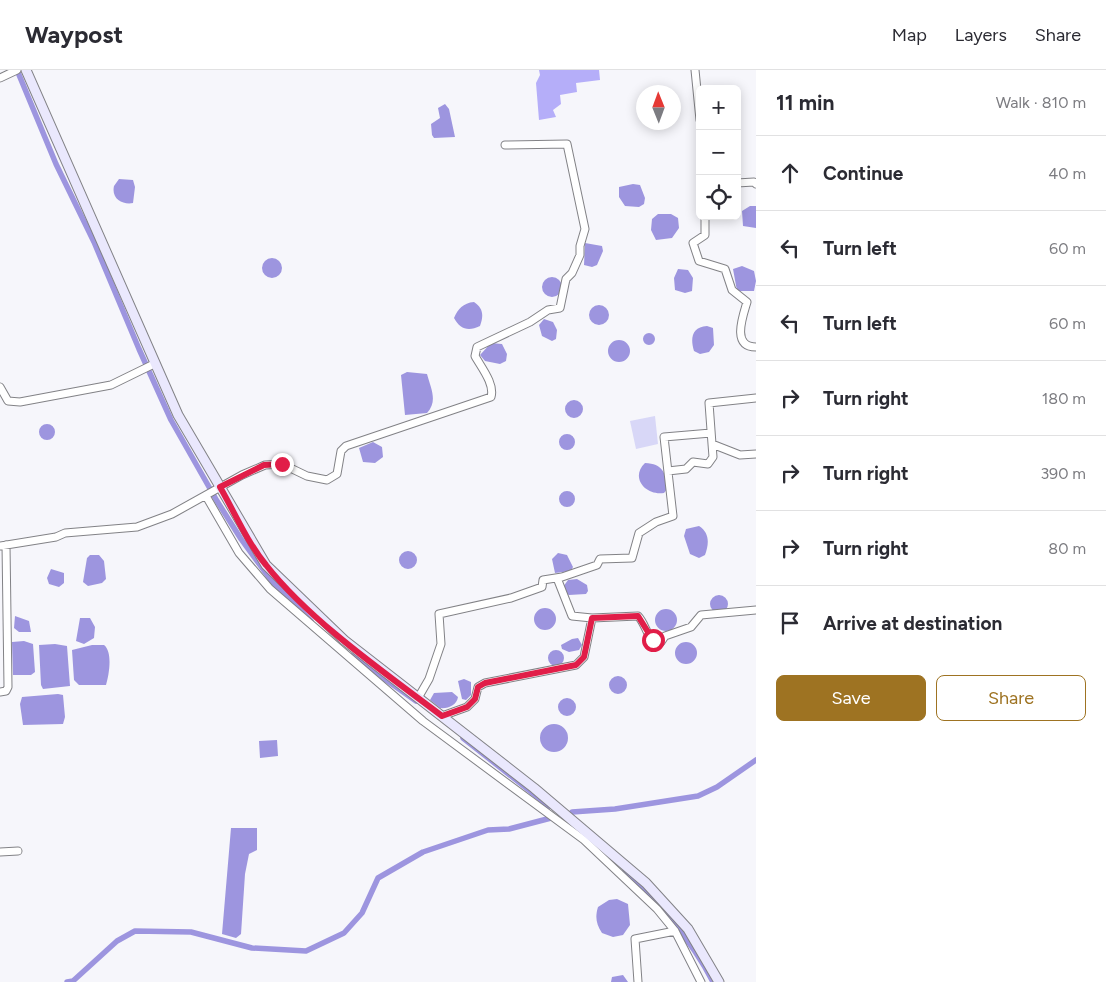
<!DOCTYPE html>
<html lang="en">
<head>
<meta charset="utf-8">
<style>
	:root { --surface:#fff; --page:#f7f7f7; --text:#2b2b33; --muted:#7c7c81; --line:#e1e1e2; --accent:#9e7322 }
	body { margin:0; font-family:Figtree,sans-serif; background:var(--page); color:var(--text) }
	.controls { position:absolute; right:15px; top:15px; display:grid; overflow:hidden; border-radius:8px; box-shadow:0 2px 12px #0003 }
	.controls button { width:45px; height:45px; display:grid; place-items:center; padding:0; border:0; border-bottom:1px solid var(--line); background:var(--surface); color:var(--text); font:25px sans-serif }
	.compass { position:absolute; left:636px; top:15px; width:45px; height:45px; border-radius:50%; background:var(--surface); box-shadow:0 2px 12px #0003; rotate:359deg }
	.stop { position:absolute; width:15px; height:15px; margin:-11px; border:4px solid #e11d48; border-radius:50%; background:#fff }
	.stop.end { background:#e11d48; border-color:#fff; box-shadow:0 1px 5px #0008 }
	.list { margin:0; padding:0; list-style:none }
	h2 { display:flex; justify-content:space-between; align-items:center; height:65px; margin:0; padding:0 20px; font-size:21px }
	h2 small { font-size:16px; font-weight:400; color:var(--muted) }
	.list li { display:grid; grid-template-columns:32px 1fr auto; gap:15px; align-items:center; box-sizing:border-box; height:75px; padding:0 20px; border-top:1px solid var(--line) }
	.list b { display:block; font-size:19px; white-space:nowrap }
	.list em { font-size:16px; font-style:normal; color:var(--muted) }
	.actions { display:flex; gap:10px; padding:15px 20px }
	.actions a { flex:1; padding:11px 0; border:1px solid var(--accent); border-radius:8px; text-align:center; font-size:18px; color:var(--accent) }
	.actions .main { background:var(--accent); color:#fff }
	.icon { flex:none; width:28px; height:28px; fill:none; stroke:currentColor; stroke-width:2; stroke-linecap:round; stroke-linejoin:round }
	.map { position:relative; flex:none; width:756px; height:912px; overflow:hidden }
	header { display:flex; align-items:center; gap:30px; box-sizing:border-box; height:70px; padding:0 25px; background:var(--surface); border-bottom:1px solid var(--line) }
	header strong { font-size:24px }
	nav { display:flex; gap:28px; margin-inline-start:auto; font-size:18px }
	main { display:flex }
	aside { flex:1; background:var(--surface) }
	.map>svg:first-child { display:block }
	.green { fill:#d8d7f7 }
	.forest { fill:#b5aef9 }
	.water { fill:#9d95df }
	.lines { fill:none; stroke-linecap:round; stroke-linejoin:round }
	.canal { stroke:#9d95df; stroke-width:5.5 }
	.street-casing { stroke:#828286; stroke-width:9 }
	.secondary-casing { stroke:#828286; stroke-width:11 }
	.street { stroke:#fff; stroke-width:7 }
	.secondary { stroke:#eae8fd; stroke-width:9 }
	.route { stroke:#e11d48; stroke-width:6 }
</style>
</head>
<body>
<header>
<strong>Waypost</strong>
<nav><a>Map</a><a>Layers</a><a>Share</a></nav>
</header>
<main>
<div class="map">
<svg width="756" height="912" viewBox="0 0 756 912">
	<rect width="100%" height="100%" fill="#f6f6fb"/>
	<path class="green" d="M655 346 658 374 636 379 630 351Z"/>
	<path class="forest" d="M539 0H599L600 10 576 13 577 22 560 25 561 34 553 40 556 47 539 50 536 13 540 5Z"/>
	<path class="water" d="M445 34 449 39 455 67 434 68 432 65 431 54 440 48 438 38Z
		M119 109 133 110 135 117 133 133C123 135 111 129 114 116Z
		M633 114 640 115 645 128 644 134 639 137 625 136 619 127V117Z
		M750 136H756V158L743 156 742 141Z
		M658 144H671L678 148 679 158 672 168 656 170 651 160 652 149Z
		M585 173 602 176 603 181 597 195 592 197 584 195Z
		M262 198a10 10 0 1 1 20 0a10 10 0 1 1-20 0Z
		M742 196 754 201 756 211 754 221H737L733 199Z
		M678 199 688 200 693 208 692 221 685 223 675 220 674 208Z
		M542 217a10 10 0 1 1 20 0a10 10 0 1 1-20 0Z
		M474 232C483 238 484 245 480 256 468 262 460 259 454 248 458 239 463 233 474 232Z
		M589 245a10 10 0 1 1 20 0a10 10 0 1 1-20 0Z
		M544 249 553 252 557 260 556 269 552 271 542 266 539 255Z
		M707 256 713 258 714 275 709 282 700 284 694 281C690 268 692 257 707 256Z
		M643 269a6 6 0 1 1 12 0a6 6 0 1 1-12 0Z
		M608 281a11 11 0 1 1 22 0a11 11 0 1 1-22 0Z
		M491 273 502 274 507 284 506 291 500 294 485 291 480 285Z
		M407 302 427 304C431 319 438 331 427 343L405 345 401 305Z
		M565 339a9 9 0 1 1 18 0a9 9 0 1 1-18 0Z
		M39 362a8 8 0 1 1 16 0a8 8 0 1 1-16 0Z
		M559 372a8 8 0 1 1 16 0a8 8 0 1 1-16 0Z
		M373 372 382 377 383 387 375 393 363 392 359 378Z
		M645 393C663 394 665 402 668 418L664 423C645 426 630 407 645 393Z
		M559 429a8 8 0 1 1 16 0a8 8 0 1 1-16 0Z
		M699 456C710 463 709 474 705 485L699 488 690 484 684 466 686 459Z
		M399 490a9 9 0 1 1 18 0a9 9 0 1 1-18 0Z
		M558 483 567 485 573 497 571 501 555 503 552 489Z
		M90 485H99L104 491 106 509 102 513 88 516 83 512 87 488Z
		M51 499 64 503V513L59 517 49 514 47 508Z
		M577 509 587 515 588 521 586 524 569 525 564 522 563 517 568 510Z
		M710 534a9 9 0 1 1 18 0a9 9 0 1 1-18 0Z
		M534 549a11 11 0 1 1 22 0a11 11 0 1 1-22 0Z
		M655 550a11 11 0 1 1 22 0a11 11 0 1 1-22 0Z
		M15 546 29 551 31 562H19L14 558Z
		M80 548H90L95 557 94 568 84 574 76 571Z
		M578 568 582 575 579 580 569 582 562 579 561 575 572 569Z
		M24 571 33 574 35 602 31 605H13L12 572Z
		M675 583a11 11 0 1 1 22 0a11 11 0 1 1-22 0Z
		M55 574 67 576 70 616 43 619 41 615 39 575Z
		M92 575H104C113 582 109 605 106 615H79L74 610 72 580Z
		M548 588a8 8 0 1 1 16 0a8 8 0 1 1-16 0Z
		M609 615a9 9 0 1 1 18 0a9 9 0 1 1-18 0Z
		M464 609 471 612V625L466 630 462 629 458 611Z
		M452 622 458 627C457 635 448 639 440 638L430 630 434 623Z
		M58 624 63 625 65 647 63 654 23 655 20 634 22 627Z
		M558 637a9 9 0 1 1 18 0a9 9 0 1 1-18 0Z
		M540 668a14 14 0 1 1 28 0a14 14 0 1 1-28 0Z
		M277 670 278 686 260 688 259 671Z
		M231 758H257V780L249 784 245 804 241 864 236 868 222 864Z
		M617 829 628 834 630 855 623 865 613 867 602 863C596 854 595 847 598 837L609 830Z
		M623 905 628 912H611L612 907Z"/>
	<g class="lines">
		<path class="canal" d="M17 0 56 94 94 172 139 279 171 350 217 431 241 469 271 510 311 551
			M352 586 416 631
			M463 668 549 736
			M572 742 615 739 698 726 717 717 756 690
			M625 800C659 834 691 869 713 912
			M67 912 73 911 117 871 135 861 191 862 252 878 306 881 344 863 362 843 378 808 423 782 488 760 509 759 551 748"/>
		<defs>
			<path id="street" d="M695 0 700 50
				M0 8 17 0
				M737 113 754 112 756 114
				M705 146V165L693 173 699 191 725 199 732 220 747 232C743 246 731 277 756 277
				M0 317 8 331 20 332 111 315 154 294
				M712 374 709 333 756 328
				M668 401 686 399 693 392 708 394 713 387 712 374 740 385 756 384
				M206 426 239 483 270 519 423 651 584 770 657 839 675 861 701 912
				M0 476 56 467 65 463 137 457 172 444 242 405 265 395 282 394 307 406 327 410 337 404 341 381 346 376 491 327C495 314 481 297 475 286L477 277 530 252 548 240 560 238 566 209 572 203 580 185V176L585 159 567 74 505 75
				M557 508 572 546 592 548 638 546C647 555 647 573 661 572L665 566 691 557 701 545 756 540
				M0 622 6 621 8 617 6 475
				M418 628 429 609 441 574 439 544 511 528 542 517 543 510 562 507 597 495 600 489 632 488 639 463 656 452 673 446 664 367 711 363
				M442 646 467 637 475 629 478 617 485 613 576 595 584 587 592 548
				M0 782 18 781
				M638 912 635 869 675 861"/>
			<path id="secondary" d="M26 0 178 345 266 495 344 570 534 718 646 813 688 859 719 912"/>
		</defs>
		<use href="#street" class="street-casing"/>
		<use href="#secondary" class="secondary-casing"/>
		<use href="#street" class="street"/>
		<use href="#secondary" class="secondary"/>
	</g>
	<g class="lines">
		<path class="route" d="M282 394 264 395 220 417C235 443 247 472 266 495 310 551 385 603 442 646L467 637 475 629 478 617 485 613 576 595 584 587 592 548 638 546 653 570"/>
	</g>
</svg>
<div class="controls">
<button>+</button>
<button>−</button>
<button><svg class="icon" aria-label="locate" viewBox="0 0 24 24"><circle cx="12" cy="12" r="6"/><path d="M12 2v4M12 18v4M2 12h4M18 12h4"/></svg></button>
</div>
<svg class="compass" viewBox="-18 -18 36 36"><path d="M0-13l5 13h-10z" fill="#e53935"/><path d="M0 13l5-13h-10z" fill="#7c7c81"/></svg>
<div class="stop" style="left:653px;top:570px"></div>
<div class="stop end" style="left:282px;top:394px"></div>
</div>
<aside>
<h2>11 min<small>Walk · 810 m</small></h2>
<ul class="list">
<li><svg class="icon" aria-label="ahead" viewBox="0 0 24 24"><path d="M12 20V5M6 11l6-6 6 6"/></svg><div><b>Continue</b></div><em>40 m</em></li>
<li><svg class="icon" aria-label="left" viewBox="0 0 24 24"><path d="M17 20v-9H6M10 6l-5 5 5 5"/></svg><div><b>Turn left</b></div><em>60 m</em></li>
<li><svg class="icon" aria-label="left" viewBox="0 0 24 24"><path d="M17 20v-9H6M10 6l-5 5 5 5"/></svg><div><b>Turn left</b></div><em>60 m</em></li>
<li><svg class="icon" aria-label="right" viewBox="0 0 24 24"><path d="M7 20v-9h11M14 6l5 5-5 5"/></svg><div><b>Turn right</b></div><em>180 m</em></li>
<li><svg class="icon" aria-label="right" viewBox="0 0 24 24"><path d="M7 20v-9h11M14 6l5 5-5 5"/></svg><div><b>Turn right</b></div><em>390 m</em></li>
<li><svg class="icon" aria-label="right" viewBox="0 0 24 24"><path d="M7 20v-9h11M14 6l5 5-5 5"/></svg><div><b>Turn right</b></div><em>80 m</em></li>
<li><svg class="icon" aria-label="arrive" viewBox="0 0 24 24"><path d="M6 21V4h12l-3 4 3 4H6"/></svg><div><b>Arrive at destination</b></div></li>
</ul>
<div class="actions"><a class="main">Save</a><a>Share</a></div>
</aside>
</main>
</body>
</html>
